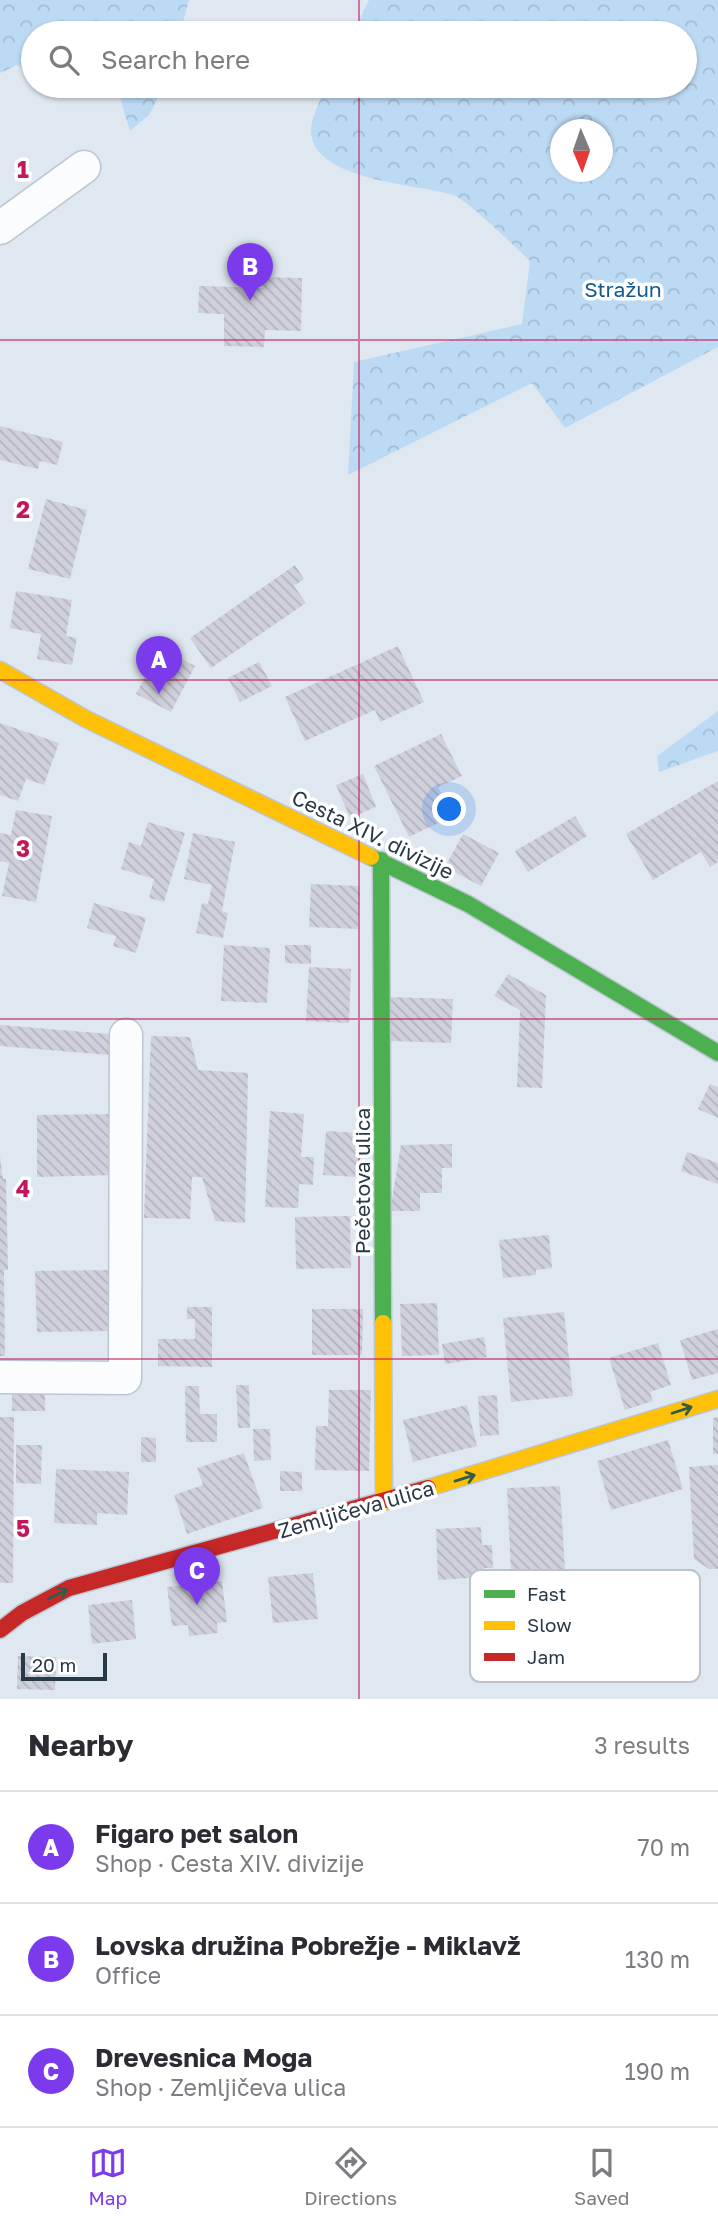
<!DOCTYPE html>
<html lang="en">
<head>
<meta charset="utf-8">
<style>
	:root { --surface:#fff; --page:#f2f2f3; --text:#2b2b33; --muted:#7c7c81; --line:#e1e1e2; --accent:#7c3aed }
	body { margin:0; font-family:"Golos Text",sans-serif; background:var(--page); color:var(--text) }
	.compass { position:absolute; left:550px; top:119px; width:63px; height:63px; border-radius:50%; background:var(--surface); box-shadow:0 2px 5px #0004; rotate:178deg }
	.scale { position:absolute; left:21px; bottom:18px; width:86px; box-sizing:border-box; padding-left:7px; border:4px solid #273846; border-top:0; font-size:19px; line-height:24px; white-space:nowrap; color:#273846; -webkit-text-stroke:5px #fff; paint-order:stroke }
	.you { position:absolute; left:450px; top:810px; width:24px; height:24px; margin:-18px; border:5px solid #fff; border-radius:50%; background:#1a73e8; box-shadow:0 0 0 10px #1a73e833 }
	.badge { display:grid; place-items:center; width:46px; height:46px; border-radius:50%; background:var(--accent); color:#fff; font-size:23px; font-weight:700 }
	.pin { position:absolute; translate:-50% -58px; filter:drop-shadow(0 2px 4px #0008) }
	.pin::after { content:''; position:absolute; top:37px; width:24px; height:21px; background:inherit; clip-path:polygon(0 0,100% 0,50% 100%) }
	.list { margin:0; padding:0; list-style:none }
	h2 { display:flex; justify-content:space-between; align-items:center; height:91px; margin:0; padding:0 28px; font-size:30px }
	h2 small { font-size:23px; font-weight:400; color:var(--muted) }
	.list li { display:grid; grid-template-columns:46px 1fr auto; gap:21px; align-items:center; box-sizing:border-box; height:112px; padding:0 28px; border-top:2px solid var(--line) }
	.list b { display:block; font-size:26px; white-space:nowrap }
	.list p { margin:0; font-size:23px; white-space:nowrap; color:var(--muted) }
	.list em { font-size:23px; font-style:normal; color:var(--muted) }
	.icon { flex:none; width:38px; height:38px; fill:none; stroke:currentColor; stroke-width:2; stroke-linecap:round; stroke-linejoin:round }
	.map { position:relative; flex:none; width:718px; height:1699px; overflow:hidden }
	.search { position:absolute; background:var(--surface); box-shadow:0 2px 5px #0004; left:21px; right:21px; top:21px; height:77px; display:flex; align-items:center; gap:18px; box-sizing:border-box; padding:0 24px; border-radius:38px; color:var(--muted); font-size:26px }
	.sheet { height:427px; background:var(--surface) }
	nav { display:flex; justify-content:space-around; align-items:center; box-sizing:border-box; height:98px; border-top:2px solid var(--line); background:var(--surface); font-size:19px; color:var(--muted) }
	nav a { display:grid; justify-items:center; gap:4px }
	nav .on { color:var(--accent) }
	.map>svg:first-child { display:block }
	.forest { fill:url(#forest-crowns); fill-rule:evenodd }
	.building { fill:url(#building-back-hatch) }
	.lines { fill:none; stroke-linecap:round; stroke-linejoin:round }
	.street-casing { stroke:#bbc6d1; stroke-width:35 }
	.fast-casing { stroke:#bbc6d1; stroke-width:19 }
	.slow-casing { stroke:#bbc6d1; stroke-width:19 }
	.jam-casing { stroke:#bbc6d1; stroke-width:19 }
	.street { stroke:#fafcfd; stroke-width:32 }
	.fast { stroke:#4caf50; stroke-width:16 }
	.slow { stroke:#ffc107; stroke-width:16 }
	.jam { stroke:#c62828; stroke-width:16 }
	.oneway { stroke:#325c49 }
	.grid { fill:none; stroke:#c2185b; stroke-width:2; stroke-opacity:0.55 }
	.labels { text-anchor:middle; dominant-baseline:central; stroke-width:7; stroke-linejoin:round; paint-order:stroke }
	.park-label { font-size:21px; fill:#125a8d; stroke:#fff }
	.street-label { font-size:21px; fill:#273846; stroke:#fff }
	.key { fill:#fff; stroke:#bec3c8; stroke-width:2 }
	.key-label { font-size:19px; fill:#273846 }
	.grid-label { font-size:23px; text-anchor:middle; font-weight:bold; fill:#c2185b; stroke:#fff; stroke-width:7; stroke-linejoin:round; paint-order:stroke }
</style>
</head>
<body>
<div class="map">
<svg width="718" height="1699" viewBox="0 0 718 1699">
	<defs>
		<pattern id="forest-crowns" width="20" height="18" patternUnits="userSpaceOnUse" patternTransform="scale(1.75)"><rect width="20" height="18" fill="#bddaf4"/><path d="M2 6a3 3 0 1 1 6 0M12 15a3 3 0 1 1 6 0" fill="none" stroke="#a2bcd3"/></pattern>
		<pattern id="building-back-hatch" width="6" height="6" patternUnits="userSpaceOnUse" patternTransform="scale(1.75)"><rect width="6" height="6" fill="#d0d0dc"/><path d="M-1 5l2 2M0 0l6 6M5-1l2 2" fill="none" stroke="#b3b3be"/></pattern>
	</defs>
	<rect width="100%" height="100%" fill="#dfe8f0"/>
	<path class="forest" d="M0 0H189L180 33H33V75L17 65 0 73Z
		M369 0H718V347L565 428 532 383 348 475 354 362 522 324 530 261C516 248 468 200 453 195 418 184 312 181 311 131 311 116 321 99 327 86H685V33H353ZM560 130H602V172H560Z
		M51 86H164L149 115 130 131 119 94 70 98Z
		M718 711V751L659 772 657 756Z"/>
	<path class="building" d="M218 86H246L245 97 218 96Z
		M263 277 302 278 301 331 265 330 264 347 224 346V314L198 313 199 286 263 288Z
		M0 426 63 442 57 465 40 461 38 469 0 460Z
		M46 499 87 510 70 579 28 569Z
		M295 565 304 579 294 586 306 603 211 668 190 638Z
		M16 591 72 600 66 636 77 638 72 665 37 659 41 634 10 628Z
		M398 646 424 702 380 722 375 710 305 741 285 697Z
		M160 648 195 666 171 712 136 694Z
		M259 662 272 686 240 702 228 678Z
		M0 723 59 743 44 785 26 779 18 801 0 795Z
		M441 734 462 776 438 787 453 816 409 837 374 766Z
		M363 774 376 807 350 818 336 785Z
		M718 781V862L710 867 701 852 653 880 626 834Z
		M16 810 52 816 36 902 2 896 9 863 0 861V833L11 835Z
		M575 816 587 836 528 872 515 851Z
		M148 822 185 833 164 902 149 898 154 879 121 869 129 842 141 846Z
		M193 833 235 842 222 911 228 913 223 938 196 933 202 903 208 904 212 885 184 879Z
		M463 834 499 853 481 886 445 867Z
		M311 884 360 886 358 929 309 927Z
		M94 903 146 918 136 953 113 946 116 936 87 928Z
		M224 945 270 948 267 1003 221 1001Z
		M285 945H311V964L285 963Z
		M309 967 351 969 349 1023 306 1021Z
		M508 974 546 995 542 1088 517 1087 520 1010 494 996Z
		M390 997 453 999 451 1043 388 1041Z
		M0 1025 110 1034 109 1055 0 1046Z
		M151 1036 190 1037 198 1070 248 1073 245 1223 215 1221 202 1177H192L190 1219 144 1218Z
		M710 1084 718 1087V1118L698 1109Z
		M270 1111 304 1114 301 1157H314L313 1185 299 1184 298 1208 265 1207Z
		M115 1114V1175L37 1177V1115Z
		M326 1131 360 1133 357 1177 323 1175Z
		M452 1144V1168H442V1193H420V1211H390L401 1145Z
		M687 1152 718 1163V1184L681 1171Z
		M0 1156 3 1179H6L8 1270H4L5 1356H0Z
		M350 1216 351 1268 296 1269 295 1217Z
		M549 1235 552 1268 536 1270V1275L503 1278 499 1240Z
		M113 1270 114 1331 37 1332 35 1271Z
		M437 1303 439 1355 402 1356 400 1304Z
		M187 1307H212V1367L158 1366V1339H195V1319H187Z
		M312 1309H363L362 1355H312Z
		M564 1312 573 1396 511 1402 503 1318Z
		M718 1329V1373L692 1380 680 1340Z
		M484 1337 487 1357 445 1364 442 1344Z
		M658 1343 671 1385 650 1392 653 1401 625 1410 609 1358Z
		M236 1385H249L250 1428H238Z
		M185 1386H199L200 1414H217V1442H186Z
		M12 1388 45 1389V1411H12Z
		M329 1390H371L369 1471 315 1470 316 1426H328Z
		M497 1395 499 1435 480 1436 478 1396Z
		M467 1405 477 1446 413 1462 403 1420Z
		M0 1417H14L13 1583H0Z
		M718 1417V1454H713V1418Z
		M253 1429H270L271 1460 254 1461Z
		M141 1437 156 1438V1462H141Z
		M668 1440 683 1489 611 1510 597 1461Z
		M16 1445H42L41 1484 16 1483Z
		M244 1453 263 1508 187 1534 174 1495 203 1485 197 1468Z
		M718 1465V1569H709L694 1559 689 1467Z
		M56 1469 129 1472 127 1515 97 1513V1525L54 1523Z
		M280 1471 302 1472V1491H280Z
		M560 1486 565 1570 511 1573 507 1488Z
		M481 1527 482 1545H492L493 1568H484L485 1577 438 1580 436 1529Z
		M313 1573 318 1619 273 1623 268 1577Z
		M222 1581 227 1622 217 1623 218 1633 189 1636 188 1625 172 1626 167 1587Z
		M132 1600 136 1639 92 1644 88 1605Z
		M18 1656 56 1657 55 1690 17 1689Z"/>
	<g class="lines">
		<defs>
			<path id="street" d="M0 228 84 167
				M0 1377 125 1378 126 1035"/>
			<path id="fast" d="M371 857 468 904 718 1053
				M381 860 383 1323"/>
			<path id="slow" d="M0 670 86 719 371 857
				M383 1323 384 1502
				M428 1488 718 1399"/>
			<path id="jam" d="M0 1630 22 1613 69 1588 428 1488"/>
		</defs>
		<use href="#street" class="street-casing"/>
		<use href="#fast" class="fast-casing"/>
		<use href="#slow" class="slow-casing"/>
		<use href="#jam" class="jam-casing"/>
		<use href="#street" class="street"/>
		<use href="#fast" class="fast"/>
		<use href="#slow" class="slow"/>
		<use href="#jam" class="jam"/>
	</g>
	<defs><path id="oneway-shaft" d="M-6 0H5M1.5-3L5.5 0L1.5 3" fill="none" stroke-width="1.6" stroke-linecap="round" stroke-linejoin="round" transform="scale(1.75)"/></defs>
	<g class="oneway">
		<use href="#oneway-shaft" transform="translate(682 1410) rotate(-18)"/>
		<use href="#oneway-shaft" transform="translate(465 1478) rotate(-17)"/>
		<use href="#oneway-shaft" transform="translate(58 1594) rotate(-27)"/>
	</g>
	<path class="grid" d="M359 0V33M359 86V1699M0 340H718M0 680H718M0 1019H718M0 1359H718"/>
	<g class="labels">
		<g class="park-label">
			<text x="623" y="289">Stražun</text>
		</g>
		<g class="street-label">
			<text transform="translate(373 834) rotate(26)">Cesta XIV. divizije</text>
			<text transform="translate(362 1181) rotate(-90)">Pečetova ulica</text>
			<text transform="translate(356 1509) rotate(-16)">Zemljičeva ulica</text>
		</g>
	</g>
	<rect x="470" y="1570" width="230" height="112" rx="10" class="key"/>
	<rect x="484" y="1590" width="31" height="8" fill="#4caf50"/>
	<rect x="484" y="1621" width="31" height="9" fill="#ffc107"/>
	<rect x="484" y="1653" width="31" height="8" fill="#c62828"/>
	<g class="key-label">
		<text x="527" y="1601">Fast</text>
		<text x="527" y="1632">Slow</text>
		<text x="527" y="1664">Jam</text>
	</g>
	<g class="grid-label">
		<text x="23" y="178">1</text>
		<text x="23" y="518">2</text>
		<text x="23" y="857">3</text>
		<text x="23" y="1197">4</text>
		<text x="23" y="1537">5</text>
	</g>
</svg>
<svg class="compass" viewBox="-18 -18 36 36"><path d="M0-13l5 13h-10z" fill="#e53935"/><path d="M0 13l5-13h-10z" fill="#7c7c81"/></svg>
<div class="scale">20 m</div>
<div class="you"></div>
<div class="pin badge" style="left:159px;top:694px">A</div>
<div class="pin badge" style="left:250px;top:301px">B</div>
<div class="pin badge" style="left:197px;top:1605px">C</div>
<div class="search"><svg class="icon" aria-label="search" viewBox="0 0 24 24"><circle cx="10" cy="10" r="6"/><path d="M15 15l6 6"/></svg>Search here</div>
</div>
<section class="sheet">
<h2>Nearby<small>3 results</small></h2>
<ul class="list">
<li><span class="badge">A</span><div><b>Figaro pet salon</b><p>Shop · Cesta XIV. divizije</p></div><em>70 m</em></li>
<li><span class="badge">B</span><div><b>Lovska družina Pobrežje - Miklavž</b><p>Office</p></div><em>130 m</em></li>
<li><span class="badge">C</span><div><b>Drevesnica Moga</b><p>Shop · Zemljičeva ulica</p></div><em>190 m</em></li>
</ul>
</section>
<nav>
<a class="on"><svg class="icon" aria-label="map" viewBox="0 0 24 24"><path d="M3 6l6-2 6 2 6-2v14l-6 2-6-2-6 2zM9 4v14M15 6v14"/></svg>Map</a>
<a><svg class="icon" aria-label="directions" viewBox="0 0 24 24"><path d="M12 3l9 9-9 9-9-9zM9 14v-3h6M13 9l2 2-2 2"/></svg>Directions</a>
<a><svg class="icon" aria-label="saved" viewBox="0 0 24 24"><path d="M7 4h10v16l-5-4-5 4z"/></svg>Saved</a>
</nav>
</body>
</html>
